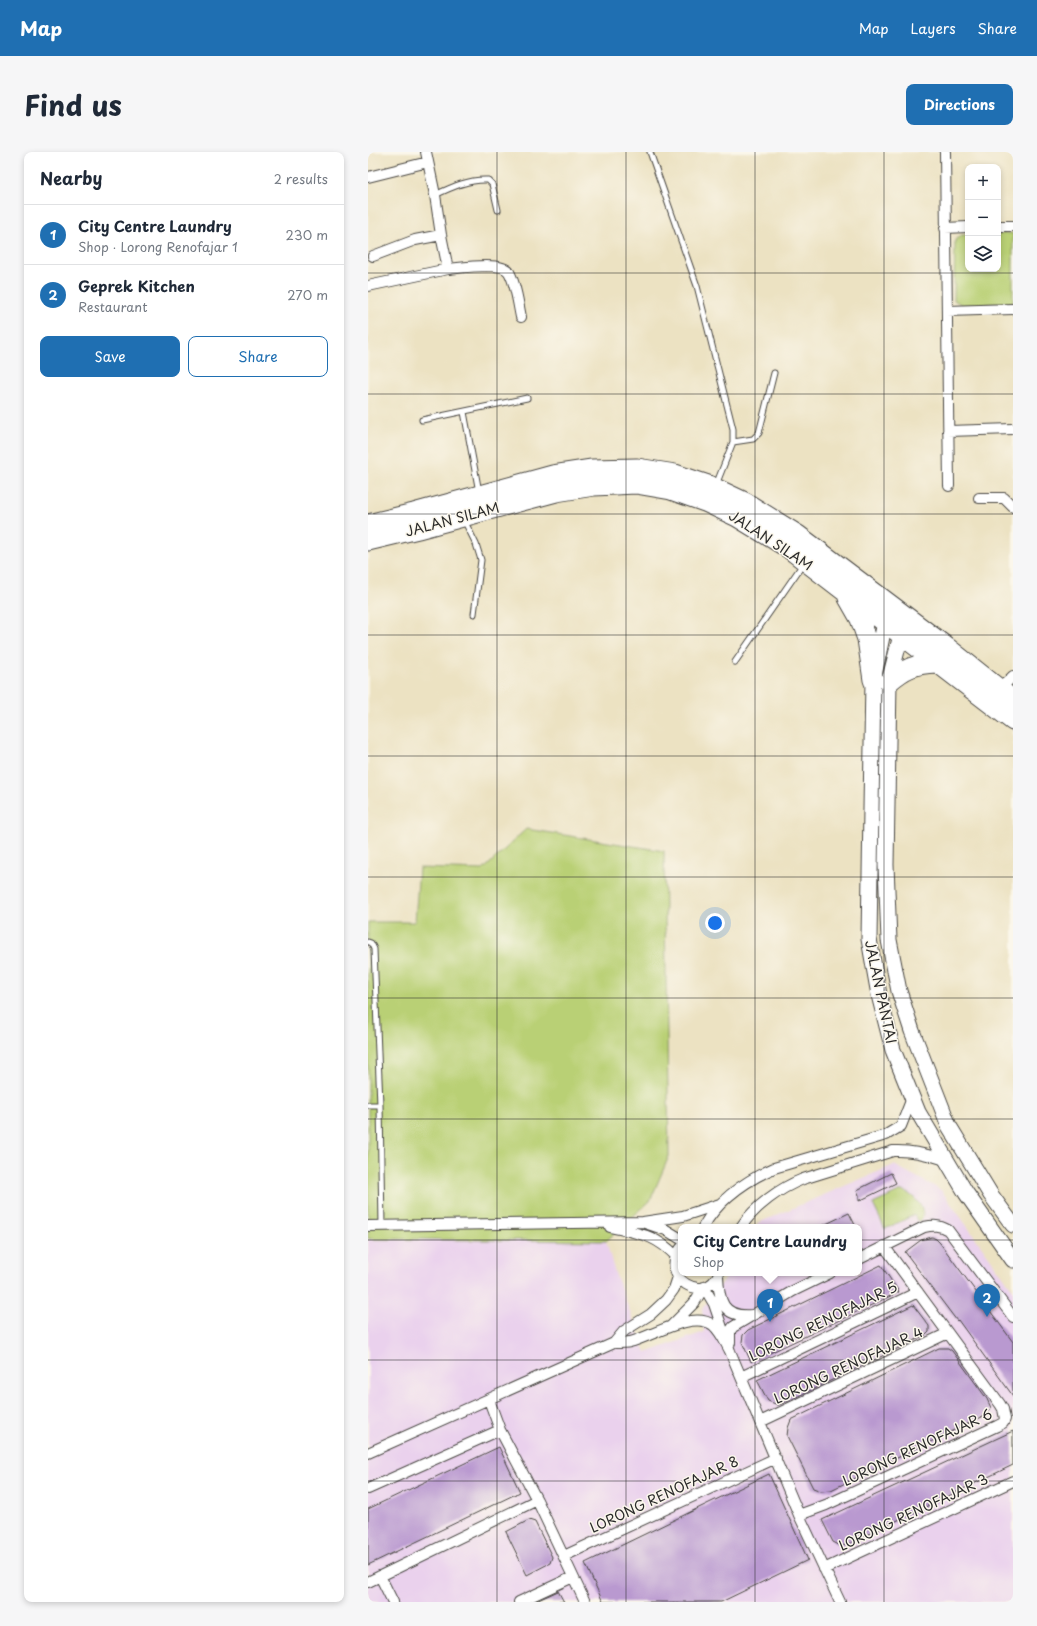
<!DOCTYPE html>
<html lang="en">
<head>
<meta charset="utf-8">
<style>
	:root { --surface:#fff; --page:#f6f6f7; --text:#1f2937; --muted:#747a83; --line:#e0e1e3; --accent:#1f6fb2 }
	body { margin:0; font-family:"Playpen Sans",sans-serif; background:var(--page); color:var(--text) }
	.controls { position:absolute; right:12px; top:12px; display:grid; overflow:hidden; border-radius:8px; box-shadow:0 2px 6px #0003 }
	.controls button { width:36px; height:36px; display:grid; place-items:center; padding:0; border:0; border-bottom:1px solid var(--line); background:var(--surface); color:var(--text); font:20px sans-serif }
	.you { position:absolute; left:347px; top:771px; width:14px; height:14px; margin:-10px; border:3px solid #fff; border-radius:50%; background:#1a73e8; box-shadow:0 0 0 6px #1a73e833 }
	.badge { display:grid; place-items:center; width:26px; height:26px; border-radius:50%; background:var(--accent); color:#fff; font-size:13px; font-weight:700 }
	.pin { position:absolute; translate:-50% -33px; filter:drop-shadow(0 1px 2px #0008) }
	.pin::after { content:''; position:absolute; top:21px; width:14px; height:12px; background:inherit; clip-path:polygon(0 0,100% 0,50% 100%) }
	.popup { position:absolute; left:310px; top:1072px; width:184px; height:52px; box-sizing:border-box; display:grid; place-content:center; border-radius:8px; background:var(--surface); filter:drop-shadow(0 1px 3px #0005); font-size:13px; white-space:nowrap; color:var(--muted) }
	.popup b { font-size:15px; color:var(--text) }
	.popup::after { content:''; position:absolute; left:50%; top:100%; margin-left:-8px; border:8px solid transparent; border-top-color:var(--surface) }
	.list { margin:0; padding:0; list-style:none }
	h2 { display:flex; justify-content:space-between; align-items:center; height:52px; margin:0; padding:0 16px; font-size:17px }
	h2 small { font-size:13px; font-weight:400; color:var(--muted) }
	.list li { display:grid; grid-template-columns:26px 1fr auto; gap:12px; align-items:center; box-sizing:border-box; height:60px; padding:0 16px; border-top:1px solid var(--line) }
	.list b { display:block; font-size:15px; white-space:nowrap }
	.list p { margin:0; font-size:13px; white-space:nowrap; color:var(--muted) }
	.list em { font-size:13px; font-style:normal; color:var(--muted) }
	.actions { display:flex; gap:8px; padding:12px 16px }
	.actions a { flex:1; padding:9px 0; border:1px solid var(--accent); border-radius:8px; text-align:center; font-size:14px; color:var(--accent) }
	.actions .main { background:var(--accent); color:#fff }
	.icon { flex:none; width:22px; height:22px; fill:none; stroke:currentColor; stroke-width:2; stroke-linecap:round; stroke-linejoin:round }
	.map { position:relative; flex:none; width:645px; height:1450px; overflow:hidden; border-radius:8px }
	header { display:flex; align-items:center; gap:24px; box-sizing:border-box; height:56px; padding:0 20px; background:var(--accent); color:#fff }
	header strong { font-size:19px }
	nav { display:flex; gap:22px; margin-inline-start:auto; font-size:14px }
	.intro { display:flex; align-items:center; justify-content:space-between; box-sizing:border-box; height:96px; padding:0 24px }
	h1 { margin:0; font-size:28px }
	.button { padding:10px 18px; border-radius:8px; background:var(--accent); color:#fff; font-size:14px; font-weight:700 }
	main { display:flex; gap:24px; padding:0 24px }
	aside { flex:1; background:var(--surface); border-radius:8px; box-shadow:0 2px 6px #0003 }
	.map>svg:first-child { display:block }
	.built { fill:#ead1ed }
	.green { fill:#b9d075; stroke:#727e50 }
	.building { fill:#b999d0 }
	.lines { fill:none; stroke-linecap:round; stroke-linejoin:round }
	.lane-casing { stroke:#484642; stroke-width:7 }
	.street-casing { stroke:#484642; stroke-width:12 }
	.secondary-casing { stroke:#484642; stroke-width:17 }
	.highway-casing { stroke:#484642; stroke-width:21 }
	.lane { stroke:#fff; stroke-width:5 }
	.street { stroke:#fff; stroke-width:10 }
	.secondary { stroke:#fff; stroke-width:15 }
	.highway { stroke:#fff; stroke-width:19 }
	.grid { fill:none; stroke:#2b2b2b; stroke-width:1; stroke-opacity:0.55 }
	.labels { text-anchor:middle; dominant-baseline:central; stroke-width:3; stroke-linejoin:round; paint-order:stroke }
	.street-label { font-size:14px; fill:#2b2b2b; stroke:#fbf7ec }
</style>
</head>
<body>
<header>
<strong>Map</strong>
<nav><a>Map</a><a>Layers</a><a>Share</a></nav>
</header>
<div class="intro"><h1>Find us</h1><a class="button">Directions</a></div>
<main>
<aside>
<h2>Nearby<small>2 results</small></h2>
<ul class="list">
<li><span class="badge">1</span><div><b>City Centre Laundry</b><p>Shop · Lorong Renofajar 1</p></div><em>230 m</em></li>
<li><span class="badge">2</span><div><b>Geprek Kitchen</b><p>Restaurant</p></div><em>270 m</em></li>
</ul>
<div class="actions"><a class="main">Save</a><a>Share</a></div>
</aside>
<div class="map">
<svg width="645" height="1450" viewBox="0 0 645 1450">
	<rect width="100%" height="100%" fill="#fbf7ec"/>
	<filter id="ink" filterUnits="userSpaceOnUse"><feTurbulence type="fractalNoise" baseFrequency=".025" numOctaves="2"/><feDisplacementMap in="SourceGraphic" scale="8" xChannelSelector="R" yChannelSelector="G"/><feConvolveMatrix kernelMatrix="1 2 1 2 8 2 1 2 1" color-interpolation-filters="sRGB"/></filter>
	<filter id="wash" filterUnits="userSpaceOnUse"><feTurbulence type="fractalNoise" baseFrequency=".012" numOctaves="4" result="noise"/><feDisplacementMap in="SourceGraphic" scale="16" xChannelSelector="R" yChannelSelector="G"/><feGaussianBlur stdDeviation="0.9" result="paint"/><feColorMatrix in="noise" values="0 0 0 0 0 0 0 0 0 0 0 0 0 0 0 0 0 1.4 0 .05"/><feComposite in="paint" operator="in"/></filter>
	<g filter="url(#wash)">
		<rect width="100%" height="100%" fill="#ece2c2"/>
		<path class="built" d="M526 1013 573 1038 645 1138V1450H0V1087L238 1089 247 1121 278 1201 336 1180 334 1157 362 1121H491V1075H388L390 1071Z"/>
		<path class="green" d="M645 81V151L594 153 586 148 587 88 594 83H600V117H630V82Z
			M158 677 296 699 301 1004 282 1049 238 1089 0 1087V770H47L51 716 115 718Z
			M533 1039C541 1039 556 1053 555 1062 555 1065 553 1068 550 1070L546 1063 517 1077 505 1052Z"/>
		<g id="blocks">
			<path class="building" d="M523 1021 528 1031 491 1049V1043L489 1038Z
				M481 1061 488 1075H452Z
				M564 1085 568 1087 572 1091 645 1190V1244L590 1168 589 1169 537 1100 553 1088Z
				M513 1113 531 1140 383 1210 374 1190 375 1183 380 1178Z
				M545 1153 561 1174V1180L558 1183 416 1251 410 1253 400 1249 389 1228Z
				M571 1196H580L584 1199 619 1247 623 1256 618 1263 463 1338 453 1339 445 1336 419 1284 420 1276 423 1268Z
				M645 1279V1313L478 1393 473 1394 465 1390 454 1368Z
				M131 1295 152 1340 0 1413V1357Z
				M401 1322 440 1408 353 1450H235L217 1411Z
				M161 1368 167 1370 184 1405 182 1411 159 1423 138 1380Z
				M190 1439 196 1450H166Z"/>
		</g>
	</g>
	<g filter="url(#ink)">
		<use href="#blocks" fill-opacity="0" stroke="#484642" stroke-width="1"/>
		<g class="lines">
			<defs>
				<path id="lane" d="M282 0 329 134 365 277V290L348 333
					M67 43C84 35 101 27 120 28L124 32 130 58
					M96 260 111 340
					M54 268 159 246
					M365 290 385 287 391 281 406 221
					M96 368 108 392 113 408 106 462
					M367 510 435 412
					M0 790 3 791 6 797 12 953 14 1074
					M0 953H12"/>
				<path id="street" d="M577 0 581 334
					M0 25 60 10
					M630 74H645
					M577 76 600 75
					M5 104 47 88 73 83
					M80 117C92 116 134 109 141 120 148 132 150 151 153 165
					M0 134 80 117 73 83 67 43 58 0
					M579 159 645 157
					M580 279 645 277
					M611 346H636L645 355
					M631 538 645 524
					M277 1071 298 1078 313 1087
					M0 1074 275 1070 315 1064 352 1052
					M242 1075C271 1082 285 1081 308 1104
					M335 1075C351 1047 377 1029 406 1016L518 983 533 974 544 946
					M373 1075C387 1054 412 1036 435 1027L525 999C544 998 560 1003 578 1008
					M313 1096C289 1126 338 1154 351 1121
					M491 1107 556 1075C566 1073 571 1073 580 1078L645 1165
					M350 1124C351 1148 354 1166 384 1163
					M336 1135 346 1152 362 1199 431 1363 472 1450
					M304 1173 326 1151 336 1135
					M246 1191 256 1179 283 1162 298 1148 306 1137 310 1125
					M362 1191V1179L365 1175 425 1139 462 1121
					M373 1225 550 1140
					M121 1248 132 1278 169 1348 217 1450
					M392 1270 580 1181
					M0 1301 246 1191C251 1191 257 1191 262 1190 283 1185 324 1158 345 1173 353 1180 357 1190 362 1199
					M0 1337 132 1278
					M431 1363 458 1353 629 1274 635 1271 637 1267 635 1257 632 1252 516 1094
					M196 1404 408 1306
					M456 1417 645 1329
					M12 1424 25 1450
					M0 1430 169 1348
					M151 1450 205 1425"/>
				<path id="secondary" d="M521 462 517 470 505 528 501 787 511 843 525 898 550 960 598 1041 645 1108
					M537 474 533 483 521 530 518 713 521 788 531 839 544 879 581 974 623 1043 645 1073"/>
				<path id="highway" d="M0 372 46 361 185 323 224 317 269 316 307 322 343 334 377 350 430 383 580 496 645 548
					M0 389 50 377 188 340 226 334 268 332 303 338 337 350 369 365 420 396 645 569
					M480 446 492 467 499 487 505 528
					M521 530C537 516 547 512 568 511"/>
			</defs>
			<use href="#lane" class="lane-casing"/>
			<use href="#street" class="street-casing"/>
			<use href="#secondary" class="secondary-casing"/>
			<use href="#highway" class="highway-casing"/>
			<use href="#lane" class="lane"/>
			<use href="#street" class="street"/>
			<use href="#secondary" class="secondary"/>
			<use href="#highway" class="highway"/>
		</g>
	</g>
	<path class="grid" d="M129 0V1450M258 0V1450M387 0V1450M516 0V1450M0 121H645M0 242H645M0 362H645M0 483H645M0 604H645M0 725H645M0 846H645M0 967H645M0 1088H645M0 1208H645M0 1329H645"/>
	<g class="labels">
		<g class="street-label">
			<text transform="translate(84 367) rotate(-15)">JALAN SILAM</text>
			<text transform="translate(403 388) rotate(33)">JALAN SILAM</text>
			<text transform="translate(513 840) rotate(78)">JALAN PANTAI</text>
			<text transform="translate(455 1169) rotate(-26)">LORONG RENOFAJAR 5</text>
			<text transform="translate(480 1213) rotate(-25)">LORONG RENOFAJAR 4</text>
			<text transform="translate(549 1295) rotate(-25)">LORONG RENOFAJAR 6</text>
			<text transform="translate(296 1342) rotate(-25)">LORONG RENOFAJAR 8</text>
			<text transform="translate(545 1360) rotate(-25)">LORONG RENOFAJAR 3</text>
		</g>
	</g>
</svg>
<div class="controls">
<button>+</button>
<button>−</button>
<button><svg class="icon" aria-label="layers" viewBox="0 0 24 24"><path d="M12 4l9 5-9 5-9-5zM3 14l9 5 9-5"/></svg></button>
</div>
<div class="you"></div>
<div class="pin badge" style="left:402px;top:1170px">1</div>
<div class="popup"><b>City Centre Laundry</b>Shop</div>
<div class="pin badge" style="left:619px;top:1165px">2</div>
</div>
</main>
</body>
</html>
